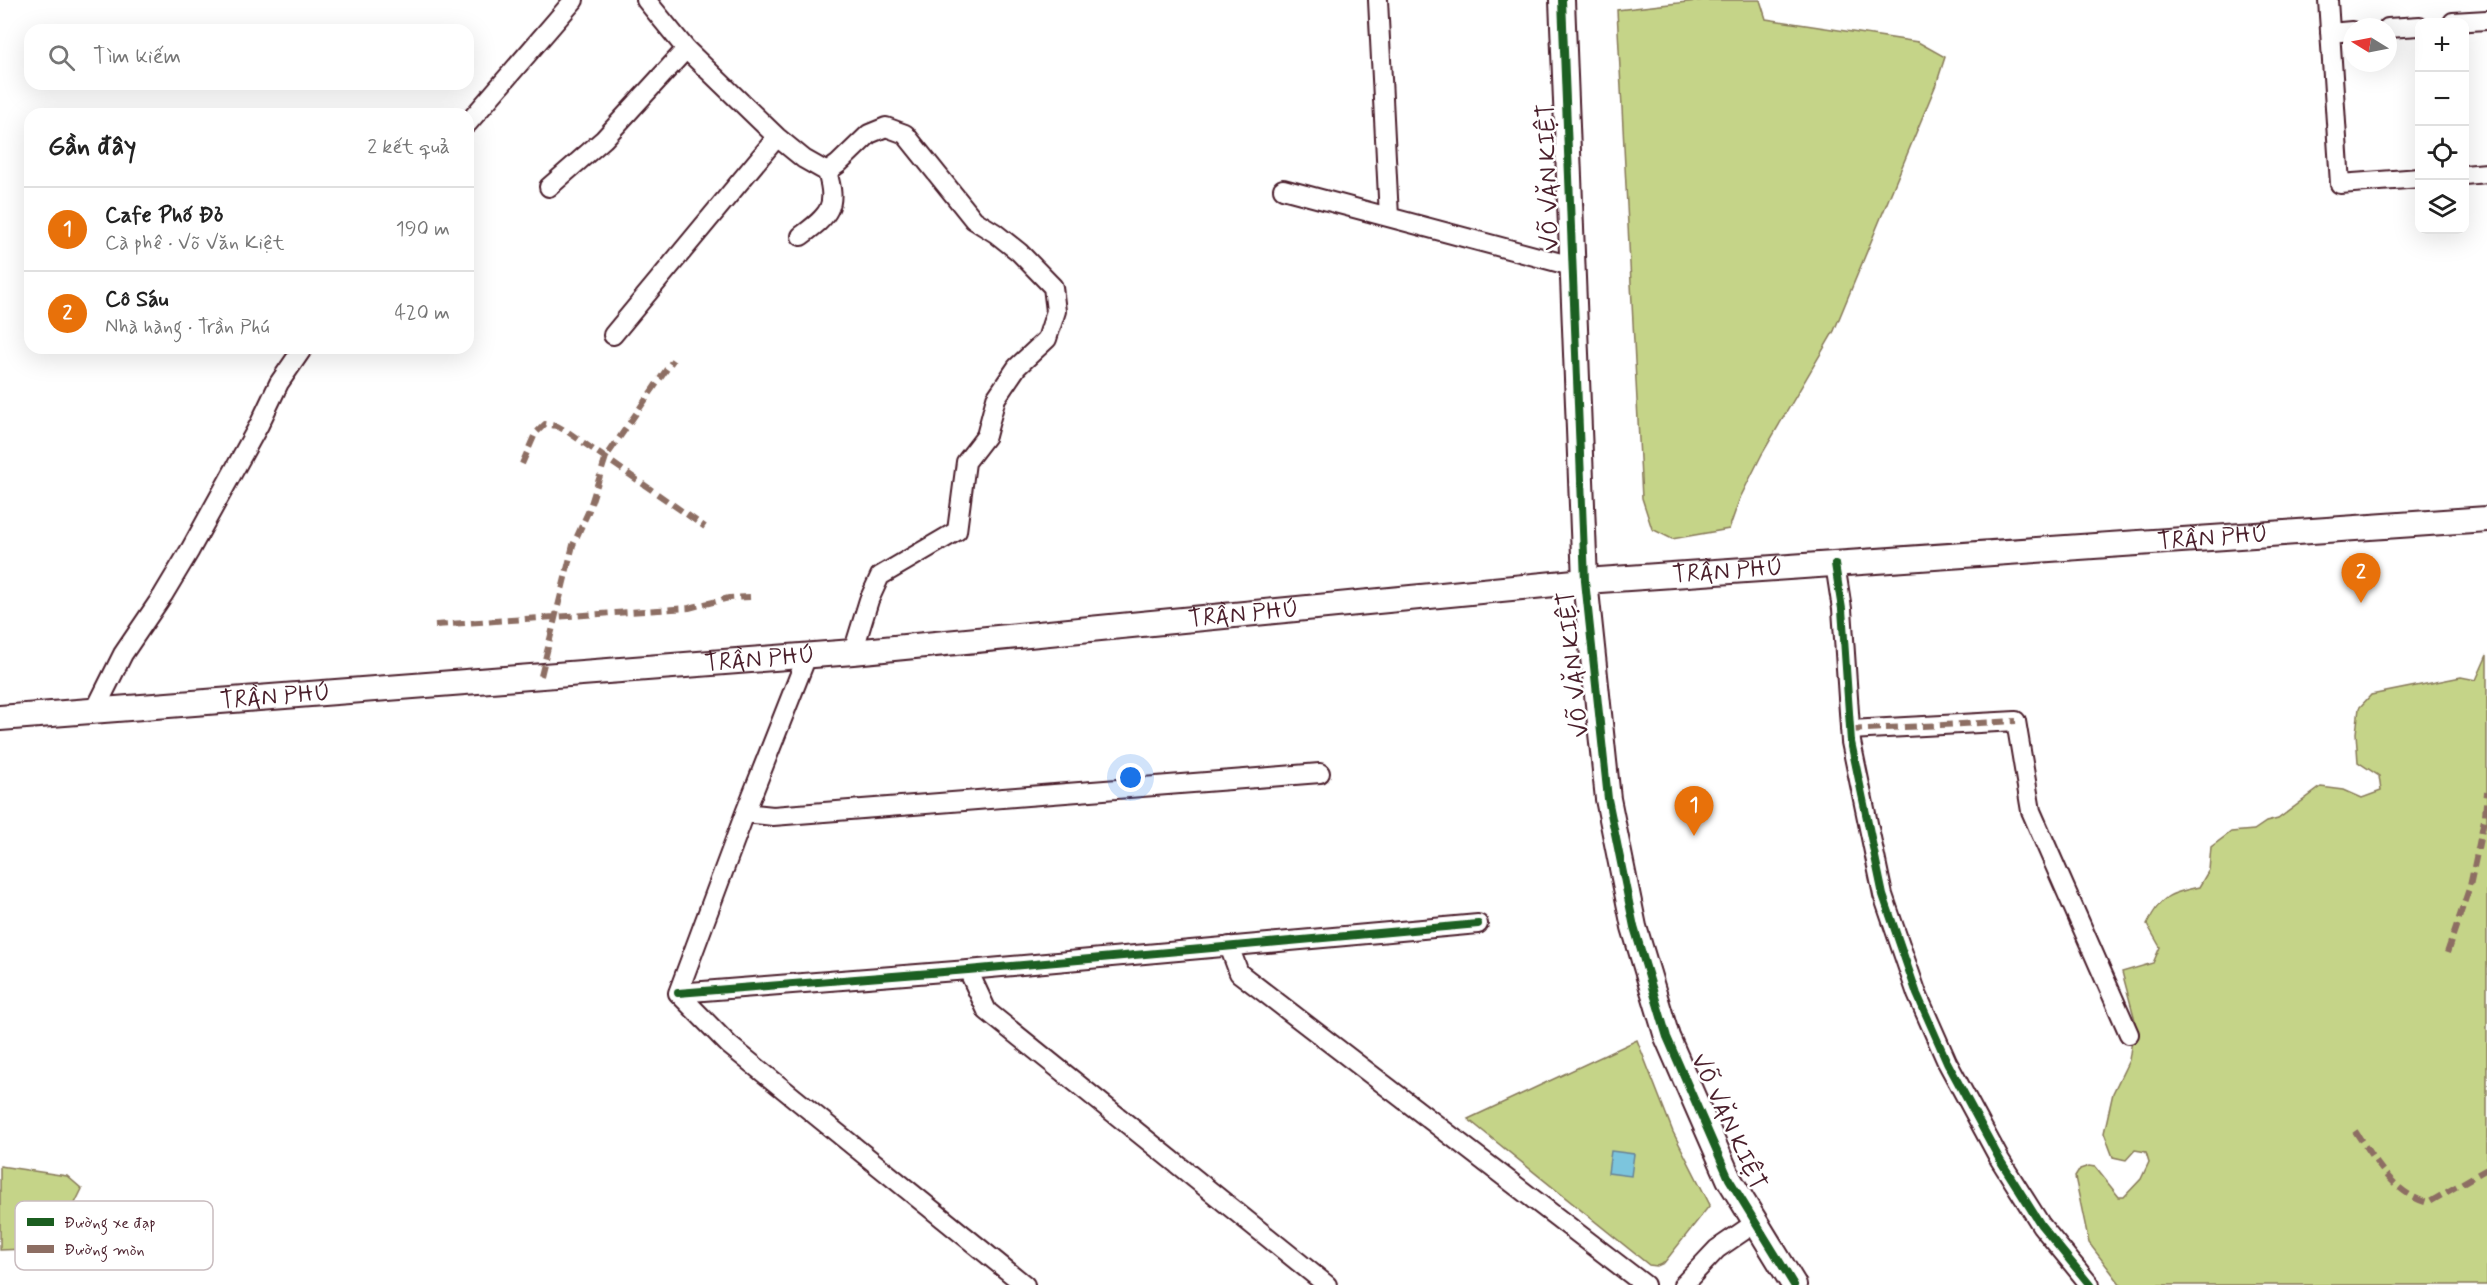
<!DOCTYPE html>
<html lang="vi">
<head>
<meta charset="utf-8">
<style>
	:root { --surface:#fff; --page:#f6f6f6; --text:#222; --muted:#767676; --line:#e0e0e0; --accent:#1f6fb2 }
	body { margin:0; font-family:Mynerve,sans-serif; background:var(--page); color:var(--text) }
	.controls { position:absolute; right:18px; top:18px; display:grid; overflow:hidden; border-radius:12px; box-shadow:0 6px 24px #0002 }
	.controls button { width:54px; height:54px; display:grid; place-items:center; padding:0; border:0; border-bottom:2px solid var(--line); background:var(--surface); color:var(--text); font:30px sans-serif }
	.compass { position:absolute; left:2343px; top:18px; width:54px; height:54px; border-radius:50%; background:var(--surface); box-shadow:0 6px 24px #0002; rotate:280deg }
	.you { position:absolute; left:1131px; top:778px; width:21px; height:21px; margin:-15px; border:4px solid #fff; border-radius:50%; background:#1a73e8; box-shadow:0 0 0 9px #1a73e833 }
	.badge { display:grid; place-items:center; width:39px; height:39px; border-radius:50%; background:var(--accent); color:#fff; font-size:20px; font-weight:700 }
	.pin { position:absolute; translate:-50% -50px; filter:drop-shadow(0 2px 3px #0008) }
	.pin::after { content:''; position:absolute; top:32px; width:21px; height:18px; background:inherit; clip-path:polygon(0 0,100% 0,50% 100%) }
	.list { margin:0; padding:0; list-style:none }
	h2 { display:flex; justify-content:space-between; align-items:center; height:78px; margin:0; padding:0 24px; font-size:26px }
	h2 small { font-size:20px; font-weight:400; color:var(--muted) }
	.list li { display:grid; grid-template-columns:39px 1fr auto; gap:18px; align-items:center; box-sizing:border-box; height:84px; padding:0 24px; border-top:2px solid var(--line) }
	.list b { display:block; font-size:22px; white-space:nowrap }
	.list p { margin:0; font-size:20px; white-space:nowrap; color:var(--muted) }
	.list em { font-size:20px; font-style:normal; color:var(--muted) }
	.icon { flex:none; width:33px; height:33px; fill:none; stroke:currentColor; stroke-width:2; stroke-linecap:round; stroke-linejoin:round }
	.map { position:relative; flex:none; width:2487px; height:1285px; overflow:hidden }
	.search { position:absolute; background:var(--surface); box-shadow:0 6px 24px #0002; left:24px; top:24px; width:450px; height:66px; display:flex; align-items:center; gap:15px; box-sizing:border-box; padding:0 21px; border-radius:18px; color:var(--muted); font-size:22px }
	.panel { position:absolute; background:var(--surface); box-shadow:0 6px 24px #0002; left:24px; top:108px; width:450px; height:246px; border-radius:18px }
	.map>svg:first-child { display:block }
	.green { fill:#c5d488; stroke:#887a5a; stroke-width:1.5 }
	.water { fill:#7cc5dd; stroke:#688396; stroke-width:1.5 }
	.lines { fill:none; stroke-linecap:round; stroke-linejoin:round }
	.street-casing { stroke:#4a1f2b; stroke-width:22 }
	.secondary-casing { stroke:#4a1f2b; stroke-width:28 }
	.street { stroke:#fff; stroke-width:18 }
	.secondary { stroke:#fff; stroke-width:24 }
	.quiet { stroke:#8d6e63; stroke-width:6; stroke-dasharray:12 6; stroke-linecap:butt }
	.cycleway-casing { stroke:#fff; stroke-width:11 }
	.cycleway { stroke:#1b5e20; stroke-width:8 }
	.labels { text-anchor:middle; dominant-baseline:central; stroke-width:5; stroke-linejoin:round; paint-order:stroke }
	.street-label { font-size:24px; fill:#4a1f2b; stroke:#fff }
	.key { fill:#fff; stroke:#c9bcbf; stroke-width:1.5 }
	.key-label { font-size:16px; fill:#4a1f2b }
</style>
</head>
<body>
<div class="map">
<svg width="2487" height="1285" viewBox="0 0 2487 1285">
	<rect width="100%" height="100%" fill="#fff"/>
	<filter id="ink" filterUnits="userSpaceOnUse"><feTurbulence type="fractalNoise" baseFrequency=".0167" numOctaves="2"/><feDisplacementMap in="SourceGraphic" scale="12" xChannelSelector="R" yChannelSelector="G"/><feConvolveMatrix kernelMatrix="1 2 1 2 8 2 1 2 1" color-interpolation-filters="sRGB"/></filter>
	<g filter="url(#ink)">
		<path class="green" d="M1705 0H1760L1766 19 1918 42 1945 57 1937 82 1834 331 1762 454 1740 498 1729 529 1672 539 1652 529 1642 498 1617 10Z
			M2487 655V1285H2121L2089 1243 2075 1177 2080 1169 2089 1166 2095 1167 2119 1197H2124L2141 1179 2149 1162 2146 1152 2135 1150 2126 1160 2113 1157 2104 1133 2113 1093 2129 1060 2135 1020 2122 972 2153 963 2160 947 2147 924C2161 896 2169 893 2199 887L2209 870 2211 847 2231 832 2254 830 2266 822 2278 819 2321 787 2344 790 2362 798 2381 791 2379 776 2358 762 2356 733 2359 708 2371 695 2461 677 2476 680Z
			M1637 1040 1673 1132 1710 1205 1664 1263 1657 1266 1649 1265 1468 1119Z
			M0 1166 67 1176 82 1189 53 1248 0 1250Z"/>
		<path class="water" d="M1611 1151 1634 1154 1631 1176 1608 1173Z"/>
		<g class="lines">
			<defs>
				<path id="street" d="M646 0 686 49 777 137 804 159 827 172C838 207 829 215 801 236
					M1378 0 1389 217
					M2328 0 2340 184 2420 178
					M2453 22 2487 20
					M2388 28 2420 26
					M2330 33 2352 31
					M468 123 574 0
					M827 172 838 164 869 134 886 127 905 134 974 220 995 233 1019 252 1053 287 1056 311 1047 339 1017 367 996 398 986 436 966 462 957 531 880 576 869 600 853 652
					M2464 175 2487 173
					M549 187 604 139 686 49
					M1283 189 1572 266
					M613 335 777 137
					M1835 564 1842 609 1851 742 1883 895 1917 994 1947 1062 2000 1160 2041 1225 2090 1285
					M94 712 123 654 163 595 190 550 259 425 279 383 303 348
					M1850 730 2016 721 2031 811 2129 1034
					M745 813 773 816 1320 773
					M1229 946 1239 973 1645 1285
					M968 970 987 1011 1327 1285
					M678 993 968 970 1478 924
					M678 993 729 1045 1025 1285
					M678 993 745 813 807 656
					M1683 1285 1717 1249 1755 1223"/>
				<g id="secondary">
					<path d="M1562 0 1585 581 1608 799 1634 927 1667 1037 1729 1179 1794 1285"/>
					<path id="s1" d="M0 718 853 652 1585 581 2487 519"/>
				</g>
			</defs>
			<use href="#street" class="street-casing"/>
			<use href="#secondary" class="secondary-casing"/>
			<use href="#street" class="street"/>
			<use href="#secondary" class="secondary"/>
			<path class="quiet" d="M522 464 535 434 545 424 557 426 568 432 705 527
				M435 625 689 608 729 598 750 597
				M541 676 573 545 589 510 606 457 673 360
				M1850 730 2016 721
				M2447 953 2470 886 2485 815 2487 792
				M2355 1131C2374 1159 2393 1193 2428 1203L2487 1169"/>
			<defs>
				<path id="cycleway" d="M1562 0 1585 581 1608 799 1634 927 1667 1037 1729 1179 1794 1285
					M1835 564 1842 609 1851 742 1883 895 1917 994 1947 1062 2000 1160 2041 1225 2090 1285
					M678 993 968 970 1478 924"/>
			</defs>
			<use href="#cycleway" class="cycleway-casing"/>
			<use href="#cycleway" class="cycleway"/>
		</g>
	</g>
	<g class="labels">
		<g class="street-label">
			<text transform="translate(1549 177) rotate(-92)">VÕ VĂN KIỆT</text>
			<text stroke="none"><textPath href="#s1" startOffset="2220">TRẦN PHÚ</textPath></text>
			<text stroke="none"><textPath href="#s1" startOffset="1734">TRẦN PHÚ</textPath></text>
			<text stroke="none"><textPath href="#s1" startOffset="1248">TRẦN PHÚ</textPath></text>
			<text stroke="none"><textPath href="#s1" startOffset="762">TRẦN PHÚ</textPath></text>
			<text transform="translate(1574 664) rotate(-96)">VÕ VĂN KIỆT</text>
			<text stroke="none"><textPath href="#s1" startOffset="276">TRẦN PHÚ</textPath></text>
			<text transform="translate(1728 1122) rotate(65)">VÕ VĂN KIỆT</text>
		</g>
	</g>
	<rect x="15" y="1201" width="198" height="69" rx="9" class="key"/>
	<rect x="27" y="1218" width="27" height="8" fill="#1b5e20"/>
	<rect x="27" y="1245" width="27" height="8" fill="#8d6e63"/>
	<g class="key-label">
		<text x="64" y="1228">Đường xe đạp</text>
		<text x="64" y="1255">Đường mòn</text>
	</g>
</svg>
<div class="controls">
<button>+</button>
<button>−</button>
<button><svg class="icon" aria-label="locate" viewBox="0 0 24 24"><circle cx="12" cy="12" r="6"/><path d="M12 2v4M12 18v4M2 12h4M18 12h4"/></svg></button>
<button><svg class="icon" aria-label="layers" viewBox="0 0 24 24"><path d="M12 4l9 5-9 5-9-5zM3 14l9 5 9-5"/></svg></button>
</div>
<svg class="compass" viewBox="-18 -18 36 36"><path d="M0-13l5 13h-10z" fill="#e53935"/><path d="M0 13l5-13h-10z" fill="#767676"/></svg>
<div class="you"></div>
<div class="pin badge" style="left:1694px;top:836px;background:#e8710a">1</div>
<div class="pin badge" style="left:2361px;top:603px;background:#e8710a">2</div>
<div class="search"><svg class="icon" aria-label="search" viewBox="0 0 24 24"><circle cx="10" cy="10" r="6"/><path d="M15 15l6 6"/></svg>Tìm kiếm</div>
<section class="panel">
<h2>Gần đây<small>2 kết quả</small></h2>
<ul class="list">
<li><span class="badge" style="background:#e8710a">1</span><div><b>Cafe Phố Đỏ</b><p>Cà phê · Võ Văn Kiệt</p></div><em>190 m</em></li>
<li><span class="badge" style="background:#e8710a">2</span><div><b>Cô Sáu</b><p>Nhà hàng · Trần Phú</p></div><em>420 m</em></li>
</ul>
</section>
</div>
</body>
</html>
